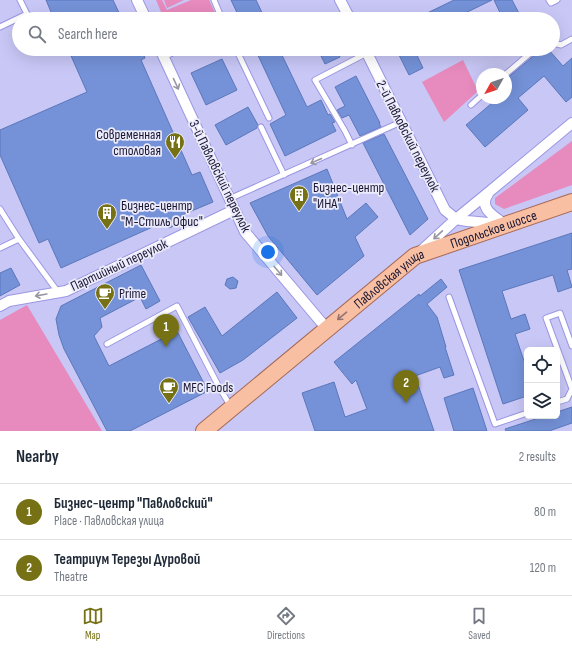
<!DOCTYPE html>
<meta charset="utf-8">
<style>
body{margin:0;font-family:"Sofia Sans Condensed",sans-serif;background:#f2f2f3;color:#1f2937}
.controls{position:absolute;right:12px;bottom:12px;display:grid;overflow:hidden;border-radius:6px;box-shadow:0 4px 16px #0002}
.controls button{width:36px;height:36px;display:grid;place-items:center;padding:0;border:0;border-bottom:1px solid #e0e1e3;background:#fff;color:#1f2937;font:20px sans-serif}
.compass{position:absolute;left:476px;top:68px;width:36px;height:36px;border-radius:50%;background:#fff;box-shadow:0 4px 16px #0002;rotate:230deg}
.you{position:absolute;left:268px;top:252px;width:14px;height:14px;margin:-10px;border:3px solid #fff;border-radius:50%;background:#1a73e8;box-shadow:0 0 0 6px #1a73e833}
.badge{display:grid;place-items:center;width:26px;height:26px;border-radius:50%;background:#767114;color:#fff;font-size:13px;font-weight:700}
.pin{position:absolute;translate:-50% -33px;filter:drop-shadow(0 1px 2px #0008)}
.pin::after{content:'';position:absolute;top:21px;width:14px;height:12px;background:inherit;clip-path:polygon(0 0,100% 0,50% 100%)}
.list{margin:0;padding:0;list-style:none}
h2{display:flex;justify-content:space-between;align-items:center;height:52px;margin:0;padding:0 16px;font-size:17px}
h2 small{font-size:13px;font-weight:400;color:#747a83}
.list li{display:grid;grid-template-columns:26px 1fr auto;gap:12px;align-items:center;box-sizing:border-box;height:56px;padding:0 16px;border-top:1px solid #e0e1e3}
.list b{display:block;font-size:15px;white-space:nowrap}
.list p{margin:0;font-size:13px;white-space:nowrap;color:#747a83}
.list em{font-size:13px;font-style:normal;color:#747a83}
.icon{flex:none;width:22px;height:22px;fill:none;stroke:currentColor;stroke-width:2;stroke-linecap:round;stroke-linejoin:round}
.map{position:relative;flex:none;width:572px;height:431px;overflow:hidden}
.search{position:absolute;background:#fff;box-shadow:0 4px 16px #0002;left:12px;right:12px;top:12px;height:44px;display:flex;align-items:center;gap:10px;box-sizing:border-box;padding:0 14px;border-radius:22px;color:#747a83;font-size:15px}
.sheet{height:164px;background:#fff}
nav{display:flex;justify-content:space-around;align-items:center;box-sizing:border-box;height:56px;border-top:1px solid #e0e1e3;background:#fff;font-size:11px;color:#747a83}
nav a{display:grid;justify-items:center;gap:2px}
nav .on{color:#767114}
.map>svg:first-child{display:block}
</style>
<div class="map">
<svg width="572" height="431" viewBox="0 0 572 431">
<rect width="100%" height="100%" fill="#c8c7f6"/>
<path fill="#e78abd" d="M156,0H162L167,10L191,0H209L218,19H164Z
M164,0H184L167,8Z
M463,60L478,91L444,122L422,82Z
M572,141V185L504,209L495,204V198Z
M27,305L102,431H0V320Z"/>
<path fill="#7592d8" stroke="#5b77bb" d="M46,0H113L122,19H54Z
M231,0H256L265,19H240Z
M454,0H492L459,16L461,19H415Z
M494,0H512L522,19H503Z
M68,49H141L145,58L141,60L192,175L200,172L213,202L182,215L185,221L169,228L166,221L61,268L48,239L39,243L0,155V130L87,92Z
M255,49H279L307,107L321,100L328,115L330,114L335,122L332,123L336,131L285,156L270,124L286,115Z
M331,49H336L340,57L325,64L320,54Z
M396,49H414L423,68L409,75Z
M542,49H548L563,66L572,58V97L566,102L544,76L518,98L528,110L485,147L466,125L498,98H506V91L510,88L506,83V79Z
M222,59L237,90L206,105L191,73Z
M356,76L380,123H379L381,127L360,136L349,115L342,118L337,110L345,106L335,87Z
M248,107L258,125L257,128L226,145L215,125Z
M384,134L428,219L410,235L363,143Z
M327,169L347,219L366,203L378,217L355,237L364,256L317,295L268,236L250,203Z
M572,233V269L567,270L572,287L558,292L553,275L502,291L511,319L525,314L530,329L515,334L527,370V396L503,404L459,270Z
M141,265L160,301L146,309L140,297L100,318L102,327L94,336L109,366L177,331L208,391L130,431H107L64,349L59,335L56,319L61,306Z
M11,268L20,285L0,296V273Z
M233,277L238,281L236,288L230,289L225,285L227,279Z
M441,279L447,287L427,304L437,317L446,347H445L454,375L444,378L440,367L415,376L434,431H315L302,393L334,382L345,417L367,409L356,380L352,384L334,362L419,294L420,296Z
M277,292L297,318L243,360L220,373L188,317L205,307L222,336Z
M473,388L487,431H454L444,398Z
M572,407V423L549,431H506L505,429L545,416H557V412Z"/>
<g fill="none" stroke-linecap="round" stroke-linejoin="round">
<defs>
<path id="service" d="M214,0L222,19
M549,0L551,3L557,0
M0,27L27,14L20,0
M553,43L561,45L572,39
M42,49L43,52
M236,49L269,118
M164,57L180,49
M506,74L535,49
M471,105L482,95
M261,127L284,175
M352,145L345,131L315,80L367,53
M229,199L401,122
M0,209L19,239L58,292
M0,248L19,239
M449,297L495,424L527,413
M107,344L177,306L219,387L231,407
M557,402L567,399L572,389L546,318L560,313L572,346"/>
<path id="minor" d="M137,0L146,19
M340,0L350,19
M160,49L245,232L327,329
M365,49L445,210L456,219L467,221L499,224
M488,194C478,208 494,216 504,224
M421,251L456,219L489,192L572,123
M0,306L9,301L66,291L234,210"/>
<g id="primary">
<path id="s1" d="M204,431L415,256L572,202"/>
</g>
</defs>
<use href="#service" stroke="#9c97e3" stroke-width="7"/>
<use href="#minor" stroke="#9c97e3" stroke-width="12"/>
<use href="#primary" stroke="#a76853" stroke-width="18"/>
<use href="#service" stroke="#fff" stroke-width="5"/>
<use href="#minor" stroke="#fff" stroke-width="10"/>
<use href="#primary" stroke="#f8bfa3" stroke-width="16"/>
</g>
<defs><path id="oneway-shaft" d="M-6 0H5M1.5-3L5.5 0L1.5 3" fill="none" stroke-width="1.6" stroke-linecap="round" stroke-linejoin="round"/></defs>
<g stroke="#9896a3">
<use href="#oneway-shaft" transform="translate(176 84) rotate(65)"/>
<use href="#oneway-shaft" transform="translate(316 161) rotate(156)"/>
<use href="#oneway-shaft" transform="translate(438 235) rotate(137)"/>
<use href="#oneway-shaft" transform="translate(278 271) rotate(50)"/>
<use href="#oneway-shaft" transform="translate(41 295) rotate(170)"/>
</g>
<use stroke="#947370" href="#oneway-shaft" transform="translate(342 316) rotate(140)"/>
<defs>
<symbol id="restaurant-pin" viewBox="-11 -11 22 30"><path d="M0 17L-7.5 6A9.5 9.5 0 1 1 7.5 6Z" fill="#767114" stroke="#ebebfb"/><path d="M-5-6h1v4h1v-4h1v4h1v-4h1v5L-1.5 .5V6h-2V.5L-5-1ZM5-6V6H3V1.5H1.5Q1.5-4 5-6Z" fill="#fff"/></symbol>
<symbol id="building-pin" viewBox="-11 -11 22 30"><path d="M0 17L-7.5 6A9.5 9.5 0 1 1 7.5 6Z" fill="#767114" stroke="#ebebfb"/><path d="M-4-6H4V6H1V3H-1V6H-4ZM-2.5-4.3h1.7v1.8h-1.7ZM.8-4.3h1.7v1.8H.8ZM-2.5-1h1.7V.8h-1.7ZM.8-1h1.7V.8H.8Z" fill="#fff"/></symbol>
<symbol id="cafe-pin" viewBox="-11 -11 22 30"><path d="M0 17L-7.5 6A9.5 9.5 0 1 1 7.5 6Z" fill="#767114" stroke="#ebebfb"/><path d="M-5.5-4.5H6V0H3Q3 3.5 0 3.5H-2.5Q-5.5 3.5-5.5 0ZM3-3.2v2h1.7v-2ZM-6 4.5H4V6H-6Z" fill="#fff"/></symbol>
</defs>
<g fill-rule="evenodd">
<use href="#restaurant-pin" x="164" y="131" width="22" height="30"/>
<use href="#building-pin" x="288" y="184" width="22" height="30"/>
<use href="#building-pin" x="96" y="202" width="22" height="30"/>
<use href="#cafe-pin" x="94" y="282" width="22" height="30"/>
<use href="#cafe-pin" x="158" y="376" width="22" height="30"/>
</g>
<g text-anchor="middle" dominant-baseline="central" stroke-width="3.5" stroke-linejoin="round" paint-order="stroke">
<g font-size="14" fill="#191632" stroke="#ebebfb" text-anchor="start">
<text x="161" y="134" text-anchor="end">Современная<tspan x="161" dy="16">столовая</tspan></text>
<text x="313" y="187">Бизнес-центр<tspan x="313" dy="16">"ИНА"</tspan></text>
<text x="121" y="205">Бизнес-центр<tspan x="121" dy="16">"М-Стиль Офис"</tspan></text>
<text x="119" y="293">Prime</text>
<text x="183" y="387">MFC Foods</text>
</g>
<g font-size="14" fill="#191632" stroke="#ebebfb">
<text transform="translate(408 136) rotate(63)">2-й Павловский переулок</text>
<text transform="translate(220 176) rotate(64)">3-й Павловский переулок</text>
<text stroke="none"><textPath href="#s1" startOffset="357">Подольское шоссе</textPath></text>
<text transform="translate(119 265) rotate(-25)">Партийный переулок</text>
<text stroke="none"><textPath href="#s1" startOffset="240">Павловская улица</textPath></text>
</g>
</g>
</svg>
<div class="controls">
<button><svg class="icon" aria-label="locate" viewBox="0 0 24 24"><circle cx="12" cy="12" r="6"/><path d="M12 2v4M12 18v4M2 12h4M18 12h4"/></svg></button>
<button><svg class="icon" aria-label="layers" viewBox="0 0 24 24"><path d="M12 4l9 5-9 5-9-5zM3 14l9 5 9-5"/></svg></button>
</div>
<svg class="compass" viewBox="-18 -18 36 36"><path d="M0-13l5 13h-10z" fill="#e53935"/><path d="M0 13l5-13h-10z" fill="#747a83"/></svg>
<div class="you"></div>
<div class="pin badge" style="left:166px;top:347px">1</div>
<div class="pin badge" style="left:406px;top:403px">2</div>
<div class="search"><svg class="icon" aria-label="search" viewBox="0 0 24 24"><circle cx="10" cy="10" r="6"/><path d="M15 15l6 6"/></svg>Search here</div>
</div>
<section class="sheet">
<h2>Nearby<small>2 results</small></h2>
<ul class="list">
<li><span class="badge">1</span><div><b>Бизнес-центр &quot;Павловский&quot;</b><p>Place · Павловская улица</p></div><em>80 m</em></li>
<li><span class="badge">2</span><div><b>Театриум Терезы Дуровой</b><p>Theatre</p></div><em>120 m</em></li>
</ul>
</section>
<nav>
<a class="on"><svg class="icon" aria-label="map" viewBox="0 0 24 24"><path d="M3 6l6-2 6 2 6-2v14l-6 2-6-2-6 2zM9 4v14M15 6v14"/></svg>Map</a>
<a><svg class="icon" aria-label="directions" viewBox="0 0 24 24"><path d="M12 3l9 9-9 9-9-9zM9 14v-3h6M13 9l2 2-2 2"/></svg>Directions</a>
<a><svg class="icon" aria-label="saved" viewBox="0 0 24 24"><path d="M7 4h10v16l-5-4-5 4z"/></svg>Saved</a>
</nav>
